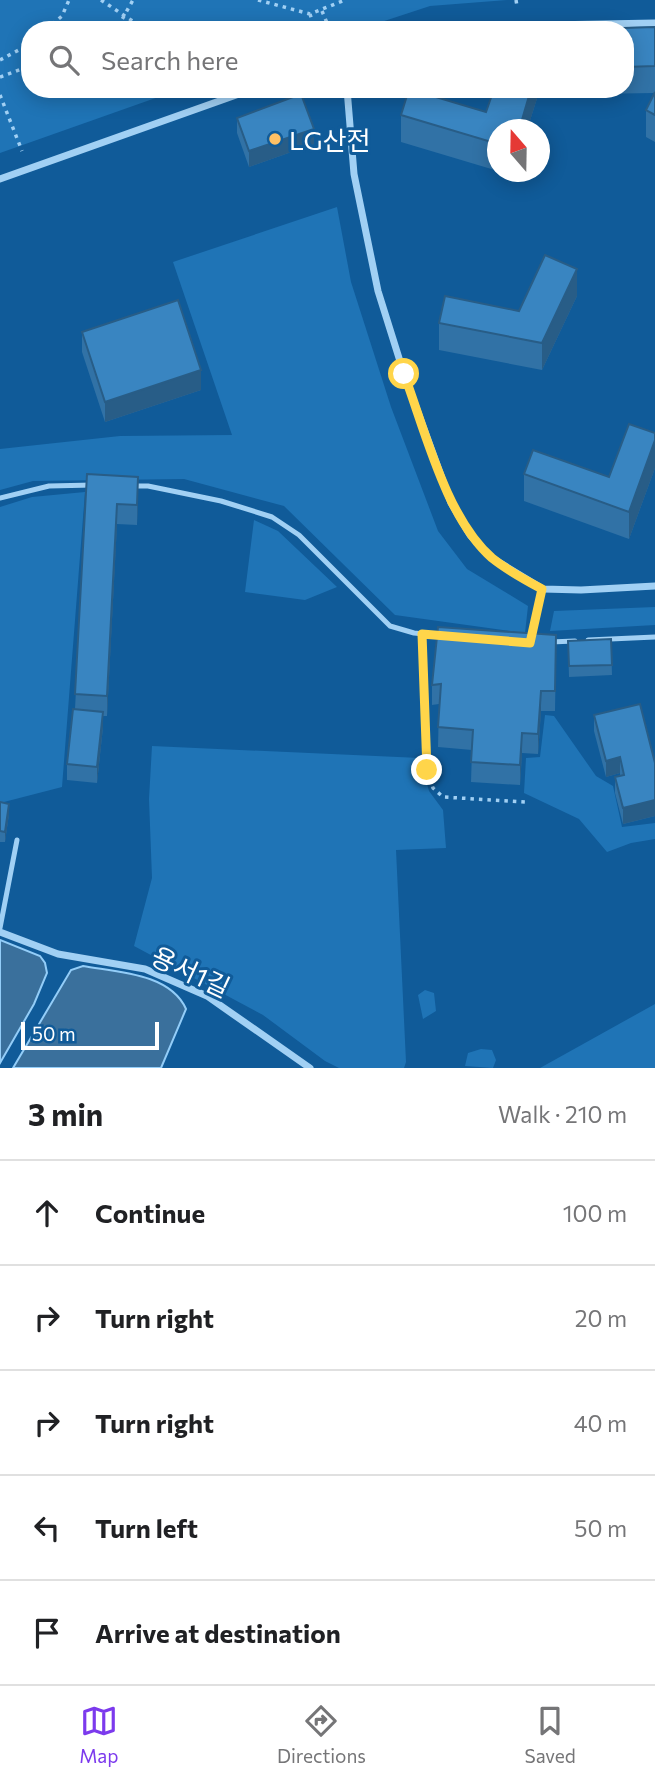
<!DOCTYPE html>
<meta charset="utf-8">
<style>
body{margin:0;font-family:Commissioner,"Noto Sans KR",sans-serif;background:#f2f2f2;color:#202124}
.compass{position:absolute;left:487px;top:119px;width:63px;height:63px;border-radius:50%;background:#fff;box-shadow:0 4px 18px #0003;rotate:340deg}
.scale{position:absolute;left:21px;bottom:18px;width:138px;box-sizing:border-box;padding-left:7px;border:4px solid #fff;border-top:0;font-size:19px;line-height:24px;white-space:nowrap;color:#fff;-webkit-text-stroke:5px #105b99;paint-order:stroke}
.stop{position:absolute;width:21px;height:21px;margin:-16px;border:5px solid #ffd54a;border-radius:50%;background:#fff}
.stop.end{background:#ffd54a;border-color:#fff;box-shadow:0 2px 7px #0008}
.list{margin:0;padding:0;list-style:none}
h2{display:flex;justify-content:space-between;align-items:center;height:91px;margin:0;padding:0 28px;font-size:30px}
h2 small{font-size:23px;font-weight:400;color:#757577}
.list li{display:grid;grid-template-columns:46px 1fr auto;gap:21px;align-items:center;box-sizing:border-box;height:105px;padding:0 28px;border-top:2px solid #e0e0e0}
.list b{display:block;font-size:26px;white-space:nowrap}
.list em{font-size:23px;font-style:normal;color:#757577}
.icon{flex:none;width:38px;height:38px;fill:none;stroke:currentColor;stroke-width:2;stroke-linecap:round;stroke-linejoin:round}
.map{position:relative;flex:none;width:655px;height:1068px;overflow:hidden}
.search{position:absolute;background:#fff;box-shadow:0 4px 18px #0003;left:21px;right:21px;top:21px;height:77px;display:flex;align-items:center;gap:18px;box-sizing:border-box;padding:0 24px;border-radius:28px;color:#757577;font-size:26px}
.sheet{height:616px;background:#fff}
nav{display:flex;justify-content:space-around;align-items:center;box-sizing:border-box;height:98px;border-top:2px solid #e0e0e0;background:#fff;font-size:19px;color:#757577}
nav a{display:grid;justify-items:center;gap:4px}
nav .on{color:#7c3aed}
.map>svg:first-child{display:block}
</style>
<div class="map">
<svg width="655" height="1068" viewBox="0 0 655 1068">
<rect width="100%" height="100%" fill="#105b99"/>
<path fill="#1f74b6" d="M0,0H507L430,6L357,30H30V89H181L0,153Z
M337,207L351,282L391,407L438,531L467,569L528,606L525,633L395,615L284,506L184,479L33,481L0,490V449L120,436L232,435L173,262Z
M85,492L62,787L0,803V507L32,497Z
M254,520L278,531L337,587L305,600L245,592Z
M655,607V625L550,631L554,611Z
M545,715L554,716L596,776L613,786L622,827L655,823V839L631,843L607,852L579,819L524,793L526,758L540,757Z
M152,746L420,758L429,791L443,810L446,848L396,850L406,1062L404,1068H339L325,1061L263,1015L134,946L152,878L149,799Z
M425,990L434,993L436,1011L423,1019L418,995Z
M655,1004V1068H540Z
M481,1049L492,1050L496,1060L493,1068L465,1066L468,1053Z"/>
<path fill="#3a709c" stroke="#93cdf8" stroke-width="2" d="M0,940L40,956L45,963L47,973L34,1004L0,1063Z
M83,966C116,972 170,973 186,1009L161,1068H13L71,970Z"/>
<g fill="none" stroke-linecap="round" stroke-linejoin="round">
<path stroke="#a1d0f4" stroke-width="3.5" stroke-dasharray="3.5 5" stroke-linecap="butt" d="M101,0L146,30
M258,0L310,14L345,0
M516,0L517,6
M322,11L330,30
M310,14L315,30
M46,30L62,16L69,0
M110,30L120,23L133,0
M0,60L30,44
M0,77L30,66
M0,95L22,151
M422,643L427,770L433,788L443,797L525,802"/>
<path stroke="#a1d0f4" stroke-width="5" d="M134,486H148L221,501L272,517L299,535L390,626L414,633L444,636
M0,498L49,486L93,485
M531,639L543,589
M588,640L655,637
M550,642L575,641
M0,928L17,840"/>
<path stroke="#a1d0f4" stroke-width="7" d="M460,30L498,26L655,23
M347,89L354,174L378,291L404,374L451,503L470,535L492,558L543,589L581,590L655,586
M0,179L253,89
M0,932L58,954L145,969L207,996L310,1068"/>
</g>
<path fill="#3172a6" d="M655,27V142L646,137V110L654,93L593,94V89H625V30Z
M494,89H540L527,130H498V171L401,142V115L486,112Z
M237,118L314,144L249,167L237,133Z
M498,172H514L513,176Z
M577,296L542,370L439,350V323L519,311Z
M82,332L201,390L105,422L82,352Z
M655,433V468L629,539L524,501V474L609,477Z
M87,474L138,497L137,525L117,524L107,716H103V727L97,783L67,780V764L75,709Z
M611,639L612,675L569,677L568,641Z
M556,655L555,711H541L538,754L522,753L520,785L471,782L472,750L438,747L439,704L432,705V685Z
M594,715L655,763V816L623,824L615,793V777L620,776V773L606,777L594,731Z
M0,802L9,814L5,842H0Z"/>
<path fill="#285d87" d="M531,89H540L527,130H519Z
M314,129V144L249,167V151Z
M577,269V296L542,370V343Z
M201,370V390L105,422V402Z
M655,440V468L629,539V512Z
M138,477V497L137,525V505Z
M117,504V524L107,716V696Z
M541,691V711L538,754V734Z
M103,712V727L97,783V767Z
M522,733V753L520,785V765Z
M620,757V773L606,777V761Z
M655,800V816L623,824V808Z
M9,804V814L5,842V832Z"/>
<path fill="#3985c1" stroke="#285d87" stroke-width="2" d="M655,27V66L625,67V30H592V29Z
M409,89L486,112L494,89H531L519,130H498V144L401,115Z
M655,92V115L646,110Z
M301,94L314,129L249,151L237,118Z
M545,255L577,269L542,343L439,323L445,296L519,311Z
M178,300L201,370L105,402L82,332Z
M629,424L655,433V440L629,512L524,474L533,450L609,477Z
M87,474L138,477L137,505L117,504L107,696L75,694Z
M438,627L556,635L555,691H541L538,734L522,733L520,765L471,762L473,730L438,727L441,684L432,685Z
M611,639L612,665L569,666L568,641Z
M640,704L655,763V800L623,808L615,777L624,775L620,757L606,761L594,715Z
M73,709L103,712L97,767L67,764Z
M0,802L9,804L5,832L0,831Z"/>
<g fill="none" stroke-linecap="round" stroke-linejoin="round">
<path stroke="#ffd54a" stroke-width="9" d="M404,374C425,430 446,518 492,558C507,570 525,580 542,589L530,643L422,634L427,770"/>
</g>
<circle fill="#ffc165" stroke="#105b99" stroke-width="2.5" cx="275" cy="139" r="7"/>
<g text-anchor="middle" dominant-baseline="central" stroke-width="6" stroke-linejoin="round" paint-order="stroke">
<g font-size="26" fill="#fff" stroke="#105b99" text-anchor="start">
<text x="289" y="139">LG산전</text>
</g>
<g font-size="26" fill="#fff" stroke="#105b99">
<text transform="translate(191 971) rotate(25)">용서1길</text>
</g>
</g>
</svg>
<svg class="compass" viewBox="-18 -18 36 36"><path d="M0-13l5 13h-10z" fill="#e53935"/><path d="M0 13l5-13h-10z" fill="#757577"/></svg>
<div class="scale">50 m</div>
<div class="stop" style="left:404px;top:374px"></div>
<div class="stop end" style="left:427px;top:770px"></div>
<div class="search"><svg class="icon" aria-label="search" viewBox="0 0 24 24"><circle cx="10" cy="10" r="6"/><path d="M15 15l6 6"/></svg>Search here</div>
</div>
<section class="sheet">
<h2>3 min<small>Walk · 210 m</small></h2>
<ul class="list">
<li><svg class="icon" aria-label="ahead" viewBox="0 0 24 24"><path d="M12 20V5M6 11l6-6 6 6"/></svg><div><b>Continue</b></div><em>100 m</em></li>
<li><svg class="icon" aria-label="right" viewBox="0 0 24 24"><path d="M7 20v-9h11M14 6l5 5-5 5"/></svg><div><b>Turn right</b></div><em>20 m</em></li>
<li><svg class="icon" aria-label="right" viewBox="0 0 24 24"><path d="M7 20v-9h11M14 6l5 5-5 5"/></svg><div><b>Turn right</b></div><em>40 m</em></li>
<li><svg class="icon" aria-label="left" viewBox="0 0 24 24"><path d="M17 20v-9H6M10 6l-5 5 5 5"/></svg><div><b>Turn left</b></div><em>50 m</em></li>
<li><svg class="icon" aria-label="arrive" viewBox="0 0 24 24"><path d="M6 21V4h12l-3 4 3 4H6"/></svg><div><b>Arrive at destination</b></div></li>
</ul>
</section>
<nav>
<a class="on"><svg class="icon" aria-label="map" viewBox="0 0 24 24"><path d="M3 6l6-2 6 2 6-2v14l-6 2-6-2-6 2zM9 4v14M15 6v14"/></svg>Map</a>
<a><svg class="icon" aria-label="directions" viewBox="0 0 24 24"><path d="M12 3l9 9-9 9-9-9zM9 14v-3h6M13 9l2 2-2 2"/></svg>Directions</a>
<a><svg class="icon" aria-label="saved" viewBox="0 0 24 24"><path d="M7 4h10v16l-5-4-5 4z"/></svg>Saved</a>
</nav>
